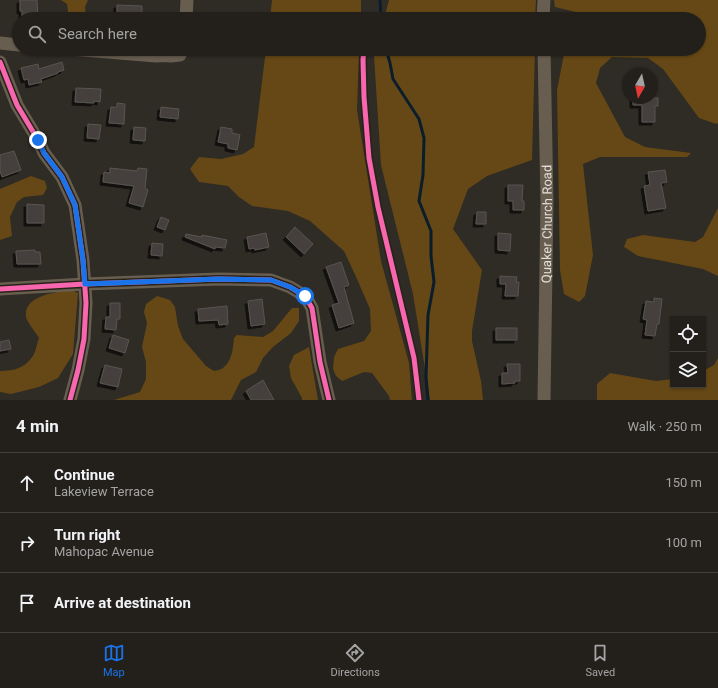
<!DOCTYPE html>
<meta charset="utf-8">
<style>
body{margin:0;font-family:Roboto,sans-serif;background:#2b2825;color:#f1f3f6}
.controls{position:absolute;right:12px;bottom:12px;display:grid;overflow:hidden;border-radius:0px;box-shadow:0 1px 3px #0004}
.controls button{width:36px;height:36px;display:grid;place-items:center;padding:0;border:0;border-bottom:1px solid #403e3b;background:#23201c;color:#f1f3f6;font:20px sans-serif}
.compass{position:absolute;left:622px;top:68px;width:36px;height:36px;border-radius:50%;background:#23201c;box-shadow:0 1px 3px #0004;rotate:189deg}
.stop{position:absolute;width:12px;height:12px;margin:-9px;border:3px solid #1a73e8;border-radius:50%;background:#fff}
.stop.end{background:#1a73e8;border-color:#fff;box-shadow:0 1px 4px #0008}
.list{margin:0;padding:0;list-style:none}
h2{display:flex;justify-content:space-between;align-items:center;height:52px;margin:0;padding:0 16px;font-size:17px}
h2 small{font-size:13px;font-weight:400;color:#a3a3a3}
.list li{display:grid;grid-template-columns:26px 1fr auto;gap:12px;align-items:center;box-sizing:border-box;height:60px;padding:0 16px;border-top:1px solid #403e3b}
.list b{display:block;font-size:15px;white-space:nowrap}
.list p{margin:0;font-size:13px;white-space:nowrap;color:#a3a3a3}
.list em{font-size:13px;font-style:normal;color:#a3a3a3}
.icon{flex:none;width:22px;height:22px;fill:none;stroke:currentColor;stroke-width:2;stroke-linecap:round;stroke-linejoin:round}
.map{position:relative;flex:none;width:718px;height:400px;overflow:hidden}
.search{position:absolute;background:#23201c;box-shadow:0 1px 3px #0004;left:12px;right:12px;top:12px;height:44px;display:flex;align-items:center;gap:10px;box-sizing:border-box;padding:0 14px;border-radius:22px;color:#a3a3a3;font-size:15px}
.sheet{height:232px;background:#23201c}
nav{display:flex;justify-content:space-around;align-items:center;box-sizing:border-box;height:56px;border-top:1px solid #403e3b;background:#23201c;font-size:11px;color:#a3a3a3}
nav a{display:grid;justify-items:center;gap:2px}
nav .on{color:#1a73e8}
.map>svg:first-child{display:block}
</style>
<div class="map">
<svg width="718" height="400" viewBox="0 0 718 400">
<defs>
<filter id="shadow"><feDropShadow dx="-3" dy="3" stdDeviation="0" flood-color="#0009"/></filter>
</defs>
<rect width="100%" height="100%" fill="#2f2b25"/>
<path fill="#654816" d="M61,0H88L85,7L86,19H69L67,4Z
M272,0H361V19H270Z
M389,0H536L535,19H384Z
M554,0H718V123L716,124L699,118L663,69L648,58L612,57L600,68L596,83L625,137L645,147L691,153L687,157H600L583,164L593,255L585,296L579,302L564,294L560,270L557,90L565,49H699V19H594L592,16L555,7Z
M266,49H359L357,110L381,261L409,363L412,400H390L389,396L372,373L364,372L342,381L336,376L333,369L334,357L338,349L364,341L371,331L370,309L357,279L344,251L310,221L288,211L252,206L239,197L228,186L199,182L190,169L199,157L221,159L243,154L254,147Z
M376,49H535L532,160L487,176L468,189L453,229L482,270L472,331V341L481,381L483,400H430L413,294L381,165L374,56Z
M31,176L45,181L47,188L43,195L24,197L17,202L10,217L12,236L0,240V189Z
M718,208V276L703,269L638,256L624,247L627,239L643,235L695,242L703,237Z
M72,290L78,293L73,354L58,378L39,387L11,394L0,392V371C14,371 25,368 33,356C36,351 37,343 39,338C36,333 27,322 26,317C23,295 57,292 72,290Z
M157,296L170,300L175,307L178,326L183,339L206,366L214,371C217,370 220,370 223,368C232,361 233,348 234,338L237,335L263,337L273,331L292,308H299V321L291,333L273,347L263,358L256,372L241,380L231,400H114L140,392L146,379V362L142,347L147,323L144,312L146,304Z
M309,347L318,400H302V398L291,378L289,366L294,355Z
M718,358V400H597V384L610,373L656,381L673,379V385H703V371L714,365Z"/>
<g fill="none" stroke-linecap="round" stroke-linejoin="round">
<path stroke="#0b1d2b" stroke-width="3" d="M380,0L381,19
M386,49L390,63L393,79L419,119L424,138L423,175L419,201L431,231V256L434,282L428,315L426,377L428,400"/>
</g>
<path fill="#44413c" stroke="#58544f" filter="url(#shadow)" d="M20,0H37L38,19H22V11H20Z
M117,5L142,6V19H117Z
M62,62L64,70L58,72V73L41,79L42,82L29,85L28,79L24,80L21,68L38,64L39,69Z
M76,88L101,89L100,102L94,101V103L75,102Z
M633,98H658V106H655V122H642V105H633Z
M117,103L125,104L124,124L109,123L111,107H117Z
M161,107L179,109L178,119L160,117Z
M88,124L101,125L99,139L87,138Z
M134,127L146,128L145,141L133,140Z
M221,127L232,129V133L240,135L237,150L228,148V144L218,142Z
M14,151L21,170L2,177L0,171V155Z
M110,168L137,171L138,168L147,169L145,188L148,190L143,207L129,203L134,186L103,182L104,172L110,173Z
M665,170L667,182L661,183L666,208L648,211L644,186L650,185L648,172Z
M508,185H523L522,201H524V210H513V201H508Z
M27,204L44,205V223H27Z
M477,212H486V224H476Z
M161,217L169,220L165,230L157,227Z
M295,227L313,244L304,254L286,237Z
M266,233L269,247L255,250L254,248L249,249L247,237Z
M498,233L511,234L510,251L498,250Z
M186,234L202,237V235L227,240L225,248L215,247V249L185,237Z
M152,243L163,244L162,256L151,255Z
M35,250V252H40L41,264H17L16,251Z
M341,262L349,285L344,287L354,323L339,328L332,305L339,303L326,267Z
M500,276L517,277L516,282H519L518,296H505L506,284H500Z
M654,298L662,299L659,324H657L655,336L645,335L647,320L643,319L646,301L654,302Z
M262,299L265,324L251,326L248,301Z
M110,303H120V319H117L116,330L105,329L106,317H110Z
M227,306L228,324L219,325L218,320L199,321L198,309Z
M496,328H517V340H496Z
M113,335L129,340L125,353L109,348Z
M9,340L11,349L0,351V342Z
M507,364H520V381H515V383L502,384V373H508Z
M105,365L122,369L118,387L100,383Z
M263,380L274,400H251L246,391Z"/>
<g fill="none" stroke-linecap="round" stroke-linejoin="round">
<g stroke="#685e50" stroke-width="13">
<path d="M186,19L187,0"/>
<path d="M543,19L544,0"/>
<path d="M0,43L19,45"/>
<path d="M71,49L156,56C165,55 172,57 180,55L182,49"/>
<path d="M0,62L17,105L38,140L44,153L62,177L75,205L83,260L86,303L84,339L78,370L70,400"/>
<path d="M0,289L85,284L219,279L271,280L290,287L305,296L312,308L320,362L329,400"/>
<path id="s1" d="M544,400L547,201L544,49"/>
</g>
<defs>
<path id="cycleway" d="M364,49L363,60L364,97L369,158L378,207L414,358L419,400
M0,62L17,105L38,140L44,153L62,177L75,205L83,260L86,303L84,339L78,370L70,400
M0,289L85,284L219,279L271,280L290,287L305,296L312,308L320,362L329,400"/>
</defs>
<use href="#cycleway" stroke="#292217" stroke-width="8"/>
<use href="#cycleway" stroke="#f766af" stroke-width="5"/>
</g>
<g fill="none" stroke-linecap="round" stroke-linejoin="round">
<path stroke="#1a73e8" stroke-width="5" d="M38,140L44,153L62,177L75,205L83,260L85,284L219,279L271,280L290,287L305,296"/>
</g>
<g text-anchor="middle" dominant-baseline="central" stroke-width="4" stroke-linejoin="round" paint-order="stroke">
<g font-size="13" fill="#e2ddd6" stroke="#292217">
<text stroke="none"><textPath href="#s1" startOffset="176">Quaker Church Road</textPath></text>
</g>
</g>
</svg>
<div class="controls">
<button><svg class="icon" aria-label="locate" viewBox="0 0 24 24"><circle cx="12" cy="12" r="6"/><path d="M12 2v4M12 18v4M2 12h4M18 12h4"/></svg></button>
<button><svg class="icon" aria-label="layers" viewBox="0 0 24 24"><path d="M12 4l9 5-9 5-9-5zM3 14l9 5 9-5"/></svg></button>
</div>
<svg class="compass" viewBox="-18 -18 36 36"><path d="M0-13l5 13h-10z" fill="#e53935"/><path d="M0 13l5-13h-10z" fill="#a3a3a3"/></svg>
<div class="stop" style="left:305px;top:296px"></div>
<div class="stop end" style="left:38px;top:140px"></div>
<div class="search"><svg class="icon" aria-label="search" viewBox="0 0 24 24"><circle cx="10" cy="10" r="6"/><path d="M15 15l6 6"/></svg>Search here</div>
</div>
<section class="sheet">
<h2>4 min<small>Walk · 250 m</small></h2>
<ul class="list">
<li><svg class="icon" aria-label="ahead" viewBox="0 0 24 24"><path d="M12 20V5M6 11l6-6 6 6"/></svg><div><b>Continue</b><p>Lakeview Terrace</p></div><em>150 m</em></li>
<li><svg class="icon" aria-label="right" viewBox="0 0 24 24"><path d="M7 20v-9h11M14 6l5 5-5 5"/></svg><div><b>Turn right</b><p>Mahopac Avenue</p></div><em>100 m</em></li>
<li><svg class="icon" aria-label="arrive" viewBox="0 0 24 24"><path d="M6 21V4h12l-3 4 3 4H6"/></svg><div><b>Arrive at destination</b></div></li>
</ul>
</section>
<nav>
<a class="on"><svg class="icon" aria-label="map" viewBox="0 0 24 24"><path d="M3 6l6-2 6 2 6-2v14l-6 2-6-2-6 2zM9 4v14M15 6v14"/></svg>Map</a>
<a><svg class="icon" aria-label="directions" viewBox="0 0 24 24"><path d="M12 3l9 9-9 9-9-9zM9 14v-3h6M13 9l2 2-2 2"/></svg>Directions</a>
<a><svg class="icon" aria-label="saved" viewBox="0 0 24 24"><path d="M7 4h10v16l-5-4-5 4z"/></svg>Saved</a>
</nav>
